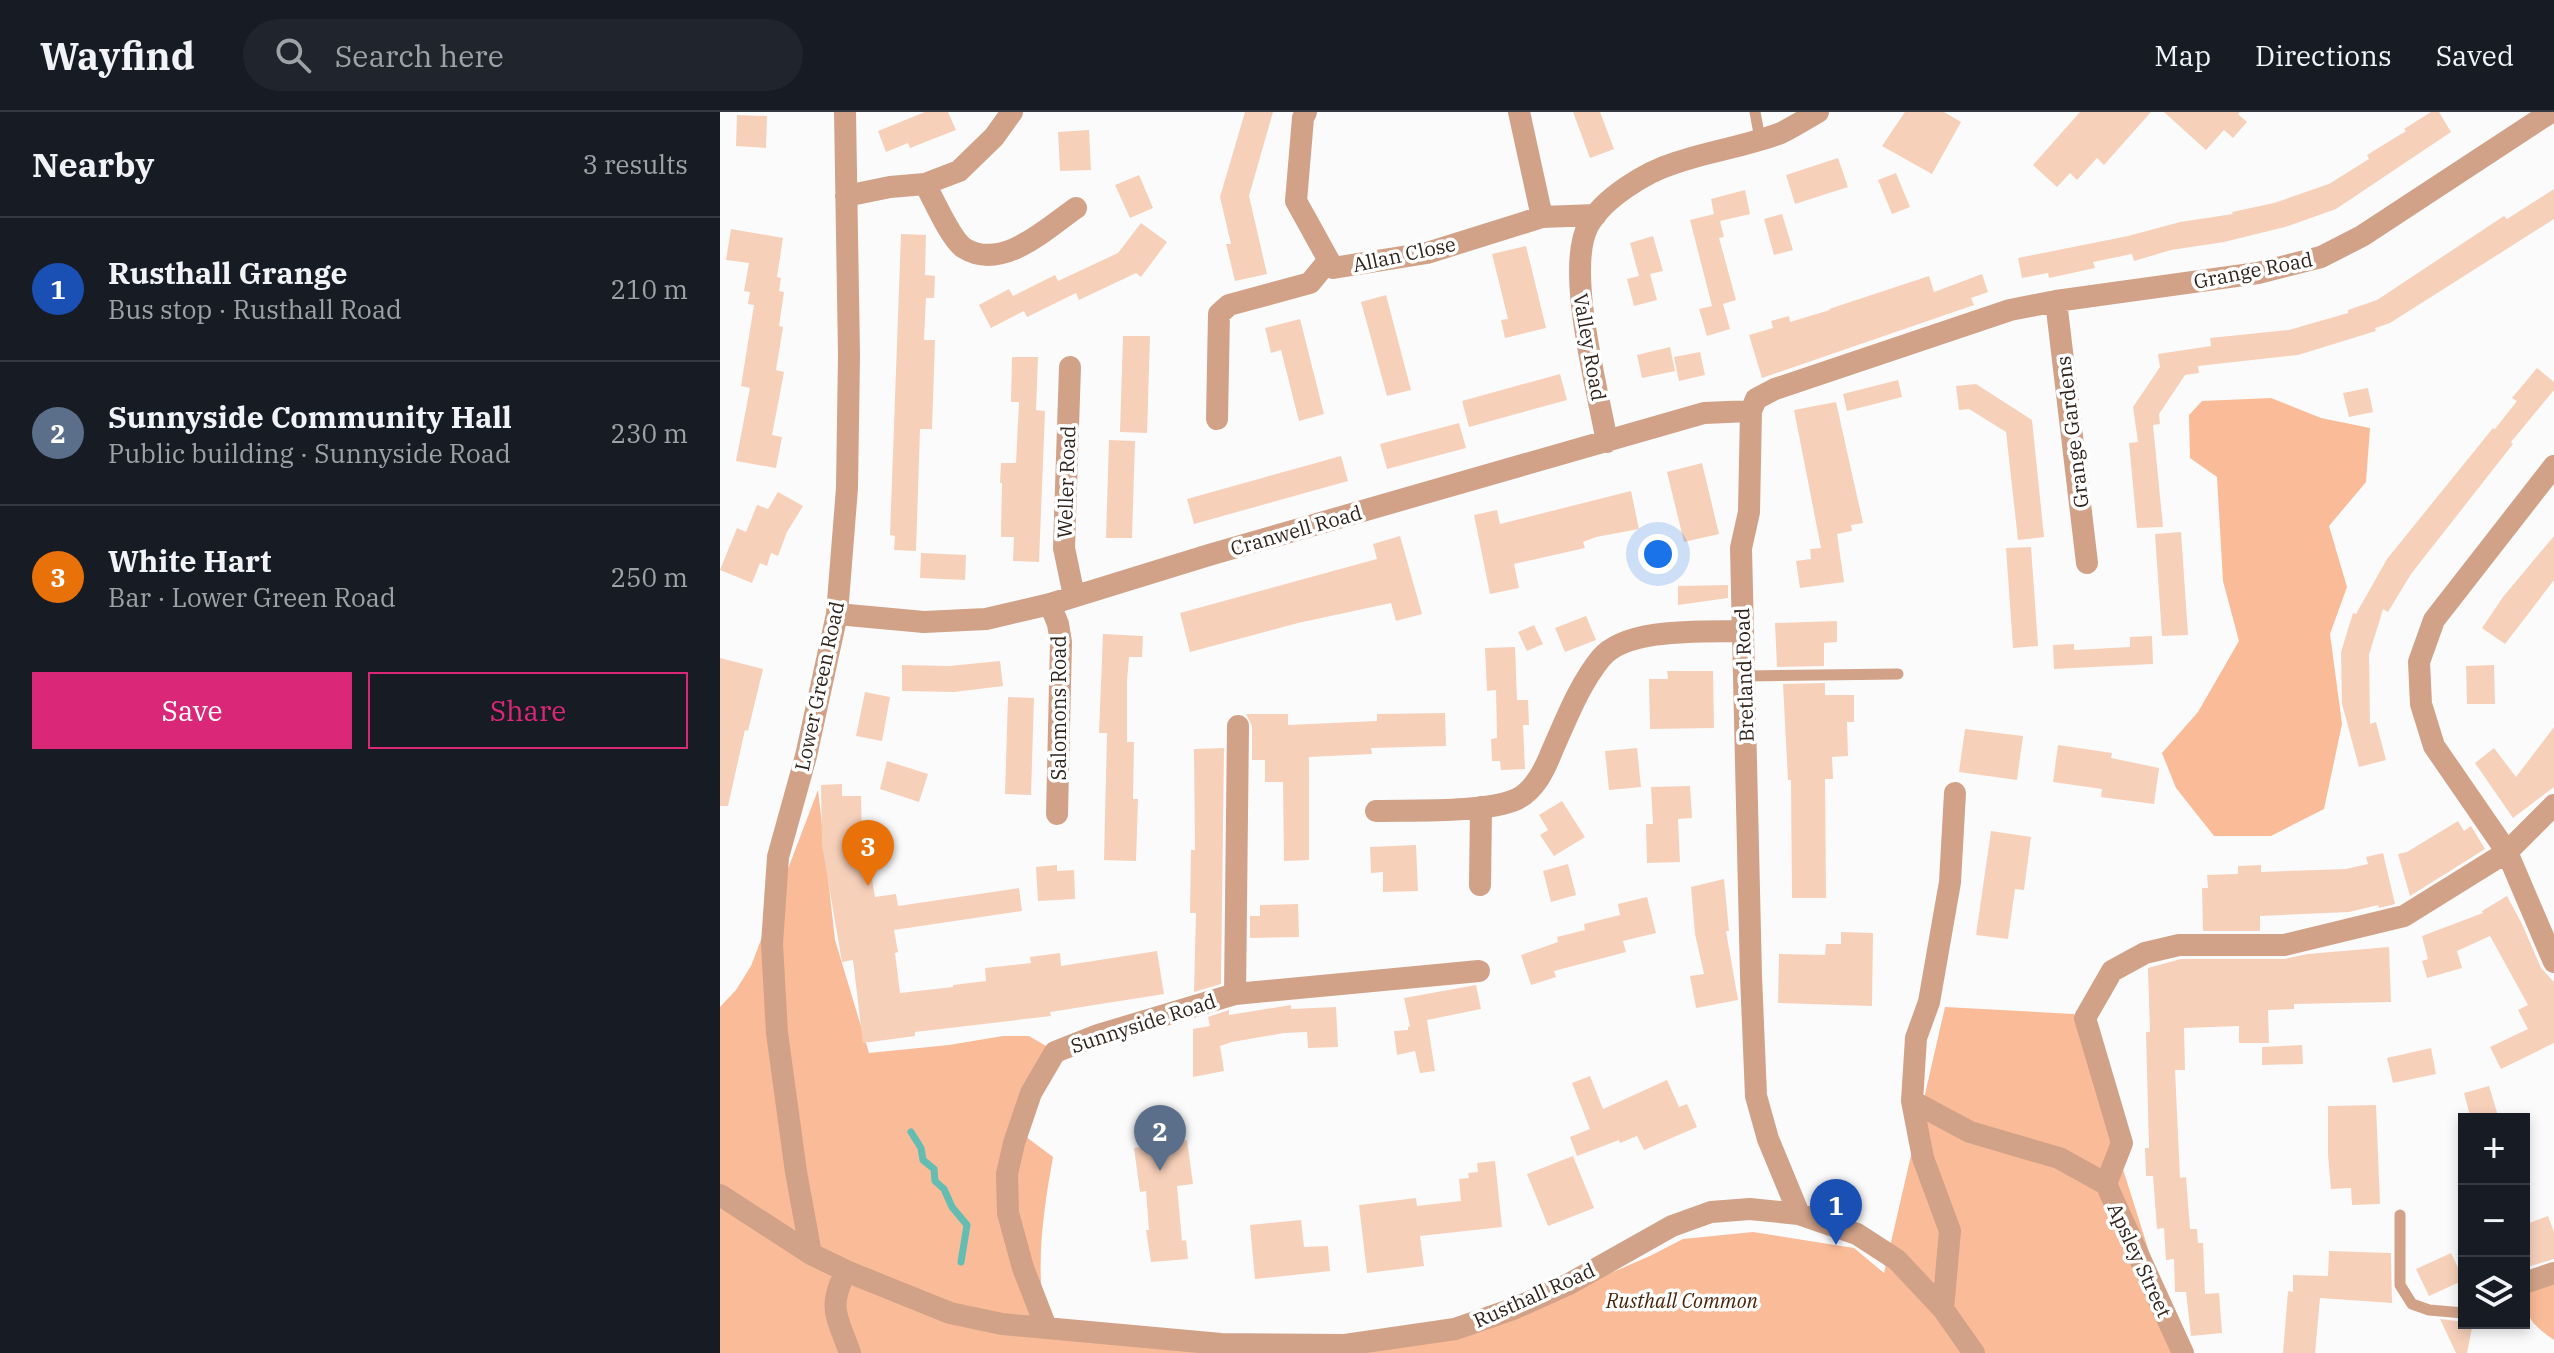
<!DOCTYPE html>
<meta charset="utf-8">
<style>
body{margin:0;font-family:"IBM Plex Serif",serif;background:#20242c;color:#f1f3f6}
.controls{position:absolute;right:24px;bottom:24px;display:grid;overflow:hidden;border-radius:0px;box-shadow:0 4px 12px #0003}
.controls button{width:72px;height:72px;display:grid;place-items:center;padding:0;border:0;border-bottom:2px solid #363941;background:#171b24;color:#f1f3f6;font:40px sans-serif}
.you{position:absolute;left:938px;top:442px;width:28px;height:28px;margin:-20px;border:6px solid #fff;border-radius:50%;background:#1a73e8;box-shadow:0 0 0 12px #1a73e833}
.badge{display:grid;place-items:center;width:52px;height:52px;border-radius:50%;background:#db2777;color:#fff;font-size:26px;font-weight:700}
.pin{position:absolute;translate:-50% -66px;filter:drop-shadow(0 2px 4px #0008)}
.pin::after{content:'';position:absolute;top:42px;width:28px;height:24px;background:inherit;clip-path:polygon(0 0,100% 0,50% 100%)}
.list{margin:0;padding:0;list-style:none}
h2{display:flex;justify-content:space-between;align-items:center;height:104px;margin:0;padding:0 32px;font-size:34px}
h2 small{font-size:26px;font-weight:400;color:#9ea1a6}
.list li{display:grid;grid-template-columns:52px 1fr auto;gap:24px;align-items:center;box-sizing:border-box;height:144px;padding:0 32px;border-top:2px solid #363941}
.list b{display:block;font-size:30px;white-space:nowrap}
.list p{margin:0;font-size:26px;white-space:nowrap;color:#9ea1a6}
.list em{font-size:26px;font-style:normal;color:#9ea1a6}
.actions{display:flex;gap:16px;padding:24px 32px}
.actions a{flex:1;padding:18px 0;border:2px solid #db2777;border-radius:0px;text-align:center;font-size:28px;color:#db2777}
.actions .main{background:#db2777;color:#fff}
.icon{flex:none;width:44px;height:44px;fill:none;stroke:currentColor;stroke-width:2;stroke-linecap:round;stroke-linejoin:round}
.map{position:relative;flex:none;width:1834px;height:1241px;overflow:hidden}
header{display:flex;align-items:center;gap:48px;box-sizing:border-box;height:112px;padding:0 40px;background:#171b24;border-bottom:2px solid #363941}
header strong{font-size:38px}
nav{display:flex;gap:44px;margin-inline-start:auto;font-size:28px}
.search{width:560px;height:72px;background:#20242c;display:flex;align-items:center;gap:20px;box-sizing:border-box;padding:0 28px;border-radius:44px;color:#9ea1a6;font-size:30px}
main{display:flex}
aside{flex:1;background:#171b24}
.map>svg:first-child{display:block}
</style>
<header>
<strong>Wayfind</strong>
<div class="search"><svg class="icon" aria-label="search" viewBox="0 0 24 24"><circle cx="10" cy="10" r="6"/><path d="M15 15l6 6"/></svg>Search here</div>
<nav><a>Map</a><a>Directions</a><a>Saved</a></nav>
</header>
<main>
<aside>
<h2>Nearby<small>3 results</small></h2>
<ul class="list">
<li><span class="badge" style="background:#1a4fb4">1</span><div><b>Rusthall Grange</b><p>Bus stop · Rusthall Road</p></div><em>210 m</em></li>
<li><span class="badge" style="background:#5c6f8a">2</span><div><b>Sunnyside Community Hall</b><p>Public building · Sunnyside Road</p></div><em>230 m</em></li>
<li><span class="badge" style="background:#e8710a">3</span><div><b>White Hart</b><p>Bar · Lower Green Road</p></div><em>250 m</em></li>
</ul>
<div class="actions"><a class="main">Save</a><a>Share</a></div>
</aside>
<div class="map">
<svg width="1834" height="1241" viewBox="0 0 1834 1241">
<rect width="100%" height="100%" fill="#fbfbfb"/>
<path fill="#fabb98" d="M1551,286L1601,306L1650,316L1646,370L1609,414L1627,475L1610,522L1622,612L1604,697L1551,724H1494L1456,676L1442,641L1478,600L1519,529L1503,469L1497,365L1470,346L1469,303L1482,289Z
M98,678L115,828L149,941L229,933L283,924H309L328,935L301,1021L333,1045C324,1094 313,1165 328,1212L527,1241H0V895L16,878L31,854Z
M1225,895L1354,902L1461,1241H632L738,1227L930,1144L963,1127L1033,1120L1134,1136L1164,1161Z
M1834,1165V1228C1816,1215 1804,1207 1805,1182L1813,1173Z"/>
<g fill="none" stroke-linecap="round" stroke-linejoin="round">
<path stroke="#63bdb2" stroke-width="7" d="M191,1020L201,1036L203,1048L214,1057L215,1069L224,1077L232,1095L247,1113L241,1150"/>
</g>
<path fill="#f7d0ba" d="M205,0H228L236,18L190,36L188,31L166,40L158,19Z
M525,0H553L529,84L547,162L515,169L506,132H511L500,85Z
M853,0H880L894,37L870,46Z
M1185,0H1224L1241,10L1212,62L1162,34Z
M1360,0H1431L1384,53L1377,46L1357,68L1350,61L1337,75L1313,53Z
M1444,0H1520L1518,2L1527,10L1513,26L1504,18L1486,38Z
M1711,0H1719L1731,20L1616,97L1565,115L1504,130L1451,138L1414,149L1412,142L1373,150L1375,156L1329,166L1328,161L1302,166L1298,146L1408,124L1460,110L1513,102L1512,100L1554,91L1609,72L1649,47L1647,43L1686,19L1684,17Z
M17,3L47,4L46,36L16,34Z
M369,18L371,58L340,59L338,20Z
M1118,46L1128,75L1075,92L1066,63Z
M1176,61L1190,95L1172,102L1158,68Z
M419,63L433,96L410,106L395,73Z
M1834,77V107L1670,211L1655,216L1656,219L1578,243L1478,254L1479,261L1465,263L1439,302L1440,312L1433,313L1443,415L1417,416L1409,331L1418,330L1413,295L1440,255L1438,242L1491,234L1490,226L1569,218L1628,201V198L1657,188L1784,104L1787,107Z
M1025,78L1030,102L1000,109L1004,125L999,126L1016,188L1003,192L1010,217L987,224L979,197L992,194L970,108L994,102L991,87Z
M1062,102L1073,138L1054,143L1044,107Z
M421,111L447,130L421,165L416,161L359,188L356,181L307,205L304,199L271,216L259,193L289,177L293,184L335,163L338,169L398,141Z
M11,117L63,126L57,165L61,166L59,179L64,180L59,214L63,215L56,258L64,260L52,323L62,325L56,356L16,349L30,276L21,274L34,193L28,192L30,180L24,179L29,151L6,148Z
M181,122L206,123L205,163L215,164L214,186H206L204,228H215L212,317H200L196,439L174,438L175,424L170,423Z
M933,124L943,159L930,162L937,188L914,194L907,167L919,164L910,131Z
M806,134L826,216L785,226L781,208L788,207L772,142Z
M1262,162L1268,180L1251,186L1254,193L1042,266L1029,223L1053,216L1051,209L1069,204L1070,210L1110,198L1109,197L1209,164L1214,180Z
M666,183L691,278L667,284L641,190Z
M580,207L604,302L579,309L561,238L551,241L545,216Z
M403,224H430L427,321L400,320Z
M950,235L955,259L922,266L917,243Z
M980,240L985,263L959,269L954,245Z
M292,245H318L316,298L325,299L319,450L293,449L294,425H281L282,371H280L281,351H296L299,290H291Z
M1817,256L1834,270V278L1791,330L1793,332L1691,462L1668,500L1663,497L1649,543L1650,612L1656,610L1666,648L1639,655L1622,592L1621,540L1633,501L1636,502L1667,447L1773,316L1775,317L1797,289L1792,286Z
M840,262L847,288L749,315L742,289Z
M1178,268L1182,285L1127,299L1123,282Z
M1256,272L1312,308L1324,425L1298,428L1286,320L1249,297L1239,298L1236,274Z
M1648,276L1653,300L1629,305L1623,281Z
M1116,290L1143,411L1131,413L1132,419L1117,422L1124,470L1080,476L1076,449L1091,447L1090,437L1101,436L1074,298Z
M739,311L746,336L667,357L660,332Z
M389,328L415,329L412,426H386Z
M621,344L628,369L474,412L467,387Z
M982,351L999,422L964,430L947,360Z
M911,379L919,417L876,425L863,430L865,436L794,452L799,476L770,482L754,403L777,398L780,412Z
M58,380L83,394L67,420L58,444L51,441L47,454L40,451L32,471L0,458L17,416L26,420L37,393L48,397Z
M1461,420L1468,523L1442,524L1435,422Z
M680,424L702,502L676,509L671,491L578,511L470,540L460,501L657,447L653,432Z
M1834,424V468L1785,532L1762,516L1783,485Z
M1311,435L1318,534L1293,536L1286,436Z
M201,441L246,443L245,468L200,466Z
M1008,473V486L958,493V474Z
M866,504L876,528L845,540L835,516Z
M1117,509V530L1104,531V554L1057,555L1055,511Z
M814,513L823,532L807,539L798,520Z
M383,522L423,524L422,545H409L407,569V630H414L413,687H418L416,749L384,748L387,621H379Z
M1432,524L1433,552L1334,557L1333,533L1354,532V538L1410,535V525Z
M795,535L797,588H808L809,613H803L805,657L781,658L780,649H772L771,627L777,626L776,578L767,579L765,536Z
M0,546L43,557L28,619L25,618L8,694H0Z
M280,549L283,574L234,580L182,579V553L229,554Z
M1774,553L1775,592H1747L1746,554Z
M947,559H993L994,616L930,617L929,567H948Z
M1105,571V583H1134V610H1127L1128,644L1112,645L1113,667H1105L1106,786H1072L1071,668H1068L1063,572Z
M145,580L170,585L162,629L136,624Z
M288,585L314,586L311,683L285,682Z
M725,601L726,634L651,636L652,642L589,645V748L564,749L563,670H545V648H532V614L526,602H568V613L657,609V602Z
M1834,615V675L1793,706L1755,651L1774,636L1796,665Z
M1245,617L1303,624L1297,668L1239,660Z
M1338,633L1392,641L1391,646L1439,656L1434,692L1381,685L1382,677L1333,670Z
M504,636L501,872L474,880L476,801H470L471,738H475L474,637Z
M917,636L921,675L889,678L885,639Z
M167,649L208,662L199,690L160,677Z
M122,672V684H141L142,727L145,726L155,785L176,782L178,794L299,776L302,799L174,818L178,840L175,841L180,881L233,875V873L266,869L265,856L311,851L310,845L340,841L341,854L437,839L444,882L330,900L331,904L195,920V924L143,931L133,848L122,850L102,733L101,673Z
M970,674L972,706L958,707L960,750L927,751L926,712H933L931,675Z
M842,689L865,725L834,744L820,723L828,718L819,703Z
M1738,709L1744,719L1751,714L1765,737L1690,784L1678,742L1687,740Z
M1271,719L1311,725L1304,778L1295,777L1288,827L1256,823Z
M696,733L698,779L663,780V760L651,761L650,735Z
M1663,741L1675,792L1659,796L1658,793L1629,800L1540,804V819H1483L1482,776H1488L1487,763L1518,762V754L1541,753V760L1626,757L1648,752L1646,745Z
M848,752L856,783L831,790L823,759Z
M337,753V759L354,758L355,787L318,789L316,755Z
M1004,767L1009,819H1006L1018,888L976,896L970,864L984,862L975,822L971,775Z
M1787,784L1802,812L1821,856L1834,870V931L1781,957L1770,935L1808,917L1798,898L1808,893L1770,824L1737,839L1742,856L1707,866L1702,849L1708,847L1702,824L1763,801L1762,799Z
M927,785L936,821L903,829L906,840L834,859L836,865L811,873L801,843L838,830L837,825L865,818L864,812L900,803L898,792Z
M578,792L579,825L530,826V804H540V793Z
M1121,820L1153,821L1152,894L1058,891L1059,842L1105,843L1106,832H1121Z
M1669,835L1671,890L1574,892V897L1548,898L1549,931H1519V914L1464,916L1465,958H1455L1460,1066L1466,1065L1470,1117H1477L1478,1131H1483L1485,1182L1499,1181L1502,1221L1471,1224L1466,1180H1455L1454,1147L1446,1148L1444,1116L1437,1117L1433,1064H1426L1425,1036H1429L1426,920H1430L1428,856L1461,847H1564L1588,842Z
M756,873L761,897L707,908L715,959L700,961L695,939L677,943L674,919L688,918V915L690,914L684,886Z
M571,893V897L616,895L618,935L588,936L587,920L564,921L512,930L500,934L504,959L473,965V917L490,914L488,905L509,898V903Z
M1582,933L1583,952L1542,953V935Z
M1711,936L1716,962L1673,971L1667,946Z
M870,964L883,997L947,968L959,995L967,992L977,1015L924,1038L917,1024L900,1031L899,1028L857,1044L850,1025L870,1017L852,971Z
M1769,974L1779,1007H1751L1744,981Z
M1656,993L1660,1092L1632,1093L1631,1076L1611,1077L1608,1043V994Z
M467,1028L473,1072L457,1074L462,1129L466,1128L468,1147L431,1150L426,1118H429L426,1079L420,1080L414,1036Z
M853,1044L874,1096L828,1114L807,1062Z
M775,1049L782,1115L700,1124L704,1154L647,1161L639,1093L696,1086L697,1094L741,1089L739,1067L749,1066L748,1061L758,1060L757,1051Z
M1828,1104L1834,1120V1147L1804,1156V1113Z
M581,1108L584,1135L608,1134L610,1159L535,1167L530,1113Z
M1609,1139L1671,1141L1672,1191L1600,1186L1595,1241H1563L1568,1179L1573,1180V1163L1608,1164Z
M1731,1141L1744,1168L1709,1184L1696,1157Z
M1720,1207L1753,1211L1747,1241H1736Z"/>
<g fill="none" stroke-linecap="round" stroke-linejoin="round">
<path stroke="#d1a288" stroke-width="11" d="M1035,0L1040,27
M1025,564L1178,562
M1680,1103V1173L1692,1192L1709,1198L1744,1201"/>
<path stroke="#d1a288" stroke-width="22" d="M586,0L583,6L576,89L613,156L707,141L822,105L876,103
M799,0L822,105
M205,72C213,86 231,128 244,136C282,160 327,116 356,96
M126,84L170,75L205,72L239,59L274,25L292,0
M1336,189L1367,451
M350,255L344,436L354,484
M497,307L499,202L509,193L590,171L608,149
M887,330C878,279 845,158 868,114C883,86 926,60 955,51C990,39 1027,34 1061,21C1073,15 1086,7 1098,0
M1834,354L1714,508L1699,550L1701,592L1714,634L1787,740L1834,850
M330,492L338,512L341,530L337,702
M117,502L204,510L266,507L330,492L489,443L984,301L1031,299
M656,699C690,698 768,701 797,687C815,678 825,657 832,639C846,608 859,573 881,546C907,515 984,520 1022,519
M760,773L761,695
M515,882L518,614
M1192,989L1250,1020L1339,1046L1386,1072L1463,1241
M1386,1072L1402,1031L1365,906L1392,859L1425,841L1459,833H1564L1684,804L1787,740L1834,693
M0,1083L91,1142L126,1159L230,1201L282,1212L501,1232L625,1233L735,1217L793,1197L849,1172L952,1114L991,1100L1030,1097L1079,1102L1137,1122L1177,1148L1223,1197L1254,1241
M1079,1102L1048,1027L1036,984L1031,864L1021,436L1029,400L1031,299L1036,287L1055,277L1290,198L1336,189L1538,161L1601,145L1642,124L1831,0
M91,1142L76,1060L57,921L52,832L58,745L86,644L117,502L127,376L129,243L125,0
M126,1159C107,1196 117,1204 130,1241
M1804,1171L1834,1161
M1223,1197L1230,1119L1203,1046L1192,989L1196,926L1209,890L1230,770L1235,681
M326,1215L303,1156L288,1101L287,1062L294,1031L311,981L335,940L378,923L515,882L759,859"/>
</g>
<g text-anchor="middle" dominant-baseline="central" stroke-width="7" stroke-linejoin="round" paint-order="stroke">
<g font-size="20" fill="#30241d" stroke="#fff">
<text transform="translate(684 142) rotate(-12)">Allan Close</text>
<text transform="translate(1533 158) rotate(-11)">Grange Road</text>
<text transform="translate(870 235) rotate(80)">Valley Road</text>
<text transform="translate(1352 320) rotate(-97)">Grange Gardens</text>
<text transform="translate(346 370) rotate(-88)">Weller Road</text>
<text transform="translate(576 418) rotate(-16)">Cranwell Road</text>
<text transform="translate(1024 563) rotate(-92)">Bretland Road</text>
<text transform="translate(99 574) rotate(-78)">Lower Green Road</text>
<text transform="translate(338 596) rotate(-90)">Salomons Road</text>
<text transform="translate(423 911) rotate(-18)">Sunnyside Road</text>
<text transform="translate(1420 1148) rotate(65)">Apsley Street</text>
<text transform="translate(814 1183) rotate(-24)">Rusthall Road</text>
</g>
<g font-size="20" font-style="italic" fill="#4c240a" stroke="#fff">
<text x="962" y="1188">Rusthall Common</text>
</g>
</g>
</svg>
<div class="controls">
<button>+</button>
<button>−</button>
<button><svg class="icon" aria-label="layers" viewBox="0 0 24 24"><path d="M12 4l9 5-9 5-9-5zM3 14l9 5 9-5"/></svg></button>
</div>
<div class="you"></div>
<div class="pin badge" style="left:1116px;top:1133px;background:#1a4fb4">1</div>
<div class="pin badge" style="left:440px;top:1059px;background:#5c6f8a">2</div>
<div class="pin badge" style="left:148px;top:774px;background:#e8710a">3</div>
</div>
</main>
